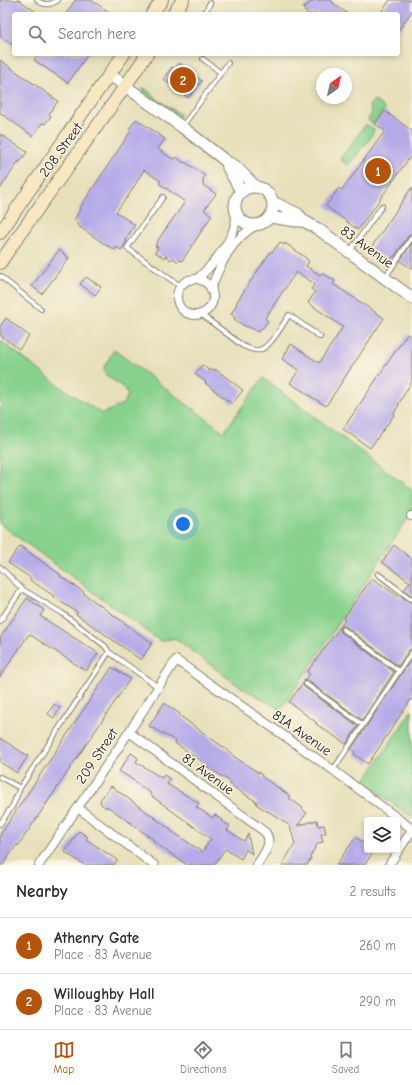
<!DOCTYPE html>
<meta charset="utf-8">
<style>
body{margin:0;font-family:"Comic Neue",sans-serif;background:#f7f7f7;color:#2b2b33}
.controls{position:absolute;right:12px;bottom:12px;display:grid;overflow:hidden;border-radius:4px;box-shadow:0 2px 6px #0003}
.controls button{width:36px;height:36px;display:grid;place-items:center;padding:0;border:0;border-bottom:1px solid #e1e1e2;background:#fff;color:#2b2b33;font:20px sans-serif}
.compass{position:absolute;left:316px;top:68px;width:36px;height:36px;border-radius:50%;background:#fff;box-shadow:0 2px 6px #0003;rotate:34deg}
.you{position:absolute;left:183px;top:524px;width:14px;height:14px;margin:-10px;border:3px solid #fff;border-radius:50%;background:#1a73e8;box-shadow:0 0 0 6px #1a73e833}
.badge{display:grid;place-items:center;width:26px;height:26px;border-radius:50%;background:#b45309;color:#fff;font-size:13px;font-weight:700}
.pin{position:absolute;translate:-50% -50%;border:2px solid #fff;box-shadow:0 1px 4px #0006}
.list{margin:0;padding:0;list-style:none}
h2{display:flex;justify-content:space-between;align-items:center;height:52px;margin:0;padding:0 16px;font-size:17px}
h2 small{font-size:13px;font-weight:400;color:#7c7c81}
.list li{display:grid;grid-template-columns:26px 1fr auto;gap:12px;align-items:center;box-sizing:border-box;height:56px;padding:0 16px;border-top:1px solid #e1e1e2}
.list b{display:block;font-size:15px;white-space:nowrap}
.list p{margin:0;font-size:13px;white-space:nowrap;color:#7c7c81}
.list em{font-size:13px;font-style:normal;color:#7c7c81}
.icon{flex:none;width:22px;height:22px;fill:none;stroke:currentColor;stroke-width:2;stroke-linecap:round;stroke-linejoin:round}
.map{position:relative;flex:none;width:412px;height:865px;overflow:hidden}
.search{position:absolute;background:#fff;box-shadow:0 2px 6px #0003;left:12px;right:12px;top:12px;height:44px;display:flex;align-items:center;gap:10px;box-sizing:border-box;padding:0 14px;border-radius:4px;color:#7c7c81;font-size:15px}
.sheet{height:164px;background:#fff}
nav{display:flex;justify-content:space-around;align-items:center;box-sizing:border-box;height:56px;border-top:1px solid #e1e1e2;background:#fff;font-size:11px;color:#7c7c81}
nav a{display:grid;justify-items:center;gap:2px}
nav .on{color:#b45309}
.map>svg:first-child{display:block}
</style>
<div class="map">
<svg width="412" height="865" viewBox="0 0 412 865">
<rect width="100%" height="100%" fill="#fcf5e5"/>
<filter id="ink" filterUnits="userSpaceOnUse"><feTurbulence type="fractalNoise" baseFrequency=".025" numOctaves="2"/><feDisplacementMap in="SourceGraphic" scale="8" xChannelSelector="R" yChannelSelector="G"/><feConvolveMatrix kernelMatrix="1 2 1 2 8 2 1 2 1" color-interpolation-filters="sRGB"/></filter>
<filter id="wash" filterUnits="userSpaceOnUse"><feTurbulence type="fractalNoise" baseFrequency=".012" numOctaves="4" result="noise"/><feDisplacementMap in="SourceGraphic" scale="16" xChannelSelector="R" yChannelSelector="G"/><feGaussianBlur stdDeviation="0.9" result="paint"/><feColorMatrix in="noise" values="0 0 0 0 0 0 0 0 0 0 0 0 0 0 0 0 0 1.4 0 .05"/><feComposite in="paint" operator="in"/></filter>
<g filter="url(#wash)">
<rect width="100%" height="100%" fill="#e7e0bb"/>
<path fill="#89d28e" stroke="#527755" d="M142,89H146L158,100L181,115L178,118L173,114L174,112L167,106L165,109L146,94Z
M374,100L385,109L373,124L368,120L372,113L369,106Z
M366,124L374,130C372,137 365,146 360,150C358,152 358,156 355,158C353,161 350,161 348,165L340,159Z
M0,340L58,385L102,414L123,404L128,395L125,389L105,374L104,367L114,350L224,432L263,378L412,490V512L281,710L236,684L175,638L160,641L0,524Z
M412,710V818L364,782Z"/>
<g id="blocks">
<path fill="#b6aae9" d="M0,0H19L39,14H14V46L0,36Z
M75,0H91L112,14H66Z
M314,0H331L334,4L348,14H307L303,8Z
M390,0H412V11L398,31V14H380Z
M38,54H88L68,83L34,60Z
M0,60L58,101L49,114L51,116L45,124L42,123L33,136L0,113Z
M179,63L202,81L188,98L163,79L172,67L175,69Z
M385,111L412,131V154L358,230L326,206L339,188L342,190L385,131L375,124Z
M136,119L165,139L158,149L174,160L176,157L184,163L185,162L205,176L203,179V185L216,194L204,210L212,215L182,261L180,260L178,262L173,258L171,260L166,256L164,258L155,252L158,247L155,246L160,237L185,202L159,183L161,181L144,170L127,198H126L116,212L135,225L125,240L127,241L121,250L116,247L115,250L106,245L77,225L78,223L74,220L80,210L79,209L131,131L129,129Z
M0,134L27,152L20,162L19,161L0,189Z
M412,187V234L409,235L394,257L393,256L391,260L384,256L383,257L371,250V248Z
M280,242L284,245L285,243L306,258L309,262L306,266L320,275L322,273L335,281L333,284L384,318L326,406L290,383L299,370L282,359L291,344L319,363L343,327L308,303L315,292L311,289L315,284L296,272L265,318L268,321L262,329L261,328L258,332L247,326L246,327L234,319L235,317L231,314L237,304L236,303L271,251L272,252Z
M412,243V269L400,261Z
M59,250L69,258L42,294L32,286Z
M86,277L101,287L95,295L80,284Z
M6,318L29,336L19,349L0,335V326Z
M407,334L412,338V381L398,405H399L394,413L395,414L370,448L343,429Z
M202,365L210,371L211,369L214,371L215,369L243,390L232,404L205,383L206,382L195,374Z
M394,545L412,559V596L404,590L410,582L382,562Z
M20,546L61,575L60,576L84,592L83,593L152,643L141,660L76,614L77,612L53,597L54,596L30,580L31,578L8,563Z
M372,578L399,597L400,596L412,603V649L409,650L398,666L345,626H342L340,627L341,632L394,672L362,720L308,681H304L310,674L307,672L345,620L343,619Z
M27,598L44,610L40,616L98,653L86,671L29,634L0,677V638Z
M412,658V698L368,764L354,754L355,752L351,749Z
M112,667L130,679L18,846L17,844L3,865H0V835Z
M303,683L304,687L358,726L346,744L316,724L317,723L289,702Z
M164,703L180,714L179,715L234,755L233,756L262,775L261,776L290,796L289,798L303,808L302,809L307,813L297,826L317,820L318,826L324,825L326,833L321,834L323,842L318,843L310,857L311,858L307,865H282L295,844L290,826L268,811V812L256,804L257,802L235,788L230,784L231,782L202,764L203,762L175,743L176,741L149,726Z
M54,704L60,708L54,718L48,714Z
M0,738L28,756L17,773L0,762Z
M131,753L138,758L136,762L162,778L164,775L170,779L167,784L199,803L196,807L213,818L215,815L222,820L221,821L230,826L227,830L244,841L248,834L252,854L246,850L241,859L225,849L214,865H187L161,847L153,841L154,840L131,824V823L107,806L106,808L101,804L100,800L111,786L170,829V830L202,852L211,839L150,795L151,793L136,783V782L119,771Z
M79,831L88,837L86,839L117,860L114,865H84L65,852Z
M356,837L367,845V850H375L364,865H336Z"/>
</g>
</g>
<g filter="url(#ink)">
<use href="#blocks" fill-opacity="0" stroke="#827e6c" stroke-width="1"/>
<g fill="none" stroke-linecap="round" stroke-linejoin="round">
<defs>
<path id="service" d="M37,0C44,6 51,5 58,0
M204,14L210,3
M203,59L221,73
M182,127L228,63
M163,197L127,248L180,286
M350,251L382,206
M0,276L41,309
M385,278L412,237
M202,315L243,346C248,348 253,351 258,350C269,350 283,324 289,315L320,337
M0,567L22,589
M378,574L412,600
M0,621L22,589L62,613L105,646L109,652L158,687
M343,629L399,671
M306,684L363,725
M333,770L412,652
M0,777L20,788
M0,824L13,805L20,788L109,652"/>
<path id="minor" d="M177 297a18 18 0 1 1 36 0a18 18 0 1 1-36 0Z
M197,279C211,267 228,246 234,228C236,223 236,218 236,213
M211,289C220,264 233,237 257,225
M411,516H412
M129,732L265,832C274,843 263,855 257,865
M78,808L154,865
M39,865L129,732L176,660L333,770L412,829
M389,865L412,830"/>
<path id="tertiary" d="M110,75L182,127L227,162L235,166L256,187
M227,162L228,168L241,191
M235 206a19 19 0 1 1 38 0a19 19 0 1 1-38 0Z
M273,202L298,214L304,221L318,229L412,298
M270,217L296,221H304"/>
<path id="secondary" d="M152,14L162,0
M173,14L183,0
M0,233L99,89L124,54
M0,263C48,192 100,125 147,54"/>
</defs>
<use href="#service" stroke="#827e6c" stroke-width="6"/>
<use href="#minor" stroke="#827e6c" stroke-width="10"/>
<use href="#tertiary" stroke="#827e6c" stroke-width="13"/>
<use href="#secondary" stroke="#827e6c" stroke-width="14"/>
<use href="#service" stroke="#fff" stroke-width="4"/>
<use href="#minor" stroke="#fff" stroke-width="8"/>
<use href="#tertiary" stroke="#fff" stroke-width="11"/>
<use href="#secondary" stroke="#f7e8c3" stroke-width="12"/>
</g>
</g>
<g text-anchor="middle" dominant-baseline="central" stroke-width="3" stroke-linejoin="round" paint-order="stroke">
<g font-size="14" fill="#1c1c1c" stroke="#fcf5e5">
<text transform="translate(61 150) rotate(-54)">208 Street</text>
<text transform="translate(367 247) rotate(36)">83 Avenue</text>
<text transform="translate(302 733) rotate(35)">81A Avenue</text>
<text transform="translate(97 756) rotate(-56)">209 Street</text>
<text transform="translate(208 774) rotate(36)">81 Avenue</text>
</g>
</g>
</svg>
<div class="controls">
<button><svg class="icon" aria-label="layers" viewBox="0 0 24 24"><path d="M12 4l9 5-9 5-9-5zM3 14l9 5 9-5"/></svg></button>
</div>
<svg class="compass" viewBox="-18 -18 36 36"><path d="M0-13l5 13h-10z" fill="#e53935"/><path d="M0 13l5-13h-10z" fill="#7c7c81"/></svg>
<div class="you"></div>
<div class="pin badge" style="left:378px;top:171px">1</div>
<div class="pin badge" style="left:183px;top:80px">2</div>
<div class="search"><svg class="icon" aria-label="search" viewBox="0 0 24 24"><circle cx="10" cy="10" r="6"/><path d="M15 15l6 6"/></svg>Search here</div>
</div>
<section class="sheet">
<h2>Nearby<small>2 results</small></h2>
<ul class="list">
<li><span class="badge">1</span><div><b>Athenry Gate</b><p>Place · 83 Avenue</p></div><em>260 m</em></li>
<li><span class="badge">2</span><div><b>Willoughby Hall</b><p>Place · 83 Avenue</p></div><em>290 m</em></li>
</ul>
</section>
<nav>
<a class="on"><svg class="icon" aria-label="map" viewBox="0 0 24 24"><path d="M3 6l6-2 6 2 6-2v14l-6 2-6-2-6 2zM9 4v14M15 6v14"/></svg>Map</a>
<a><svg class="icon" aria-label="directions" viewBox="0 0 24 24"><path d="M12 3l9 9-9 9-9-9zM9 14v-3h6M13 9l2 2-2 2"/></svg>Directions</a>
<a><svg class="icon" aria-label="saved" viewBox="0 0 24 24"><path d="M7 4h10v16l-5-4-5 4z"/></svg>Saved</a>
</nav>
